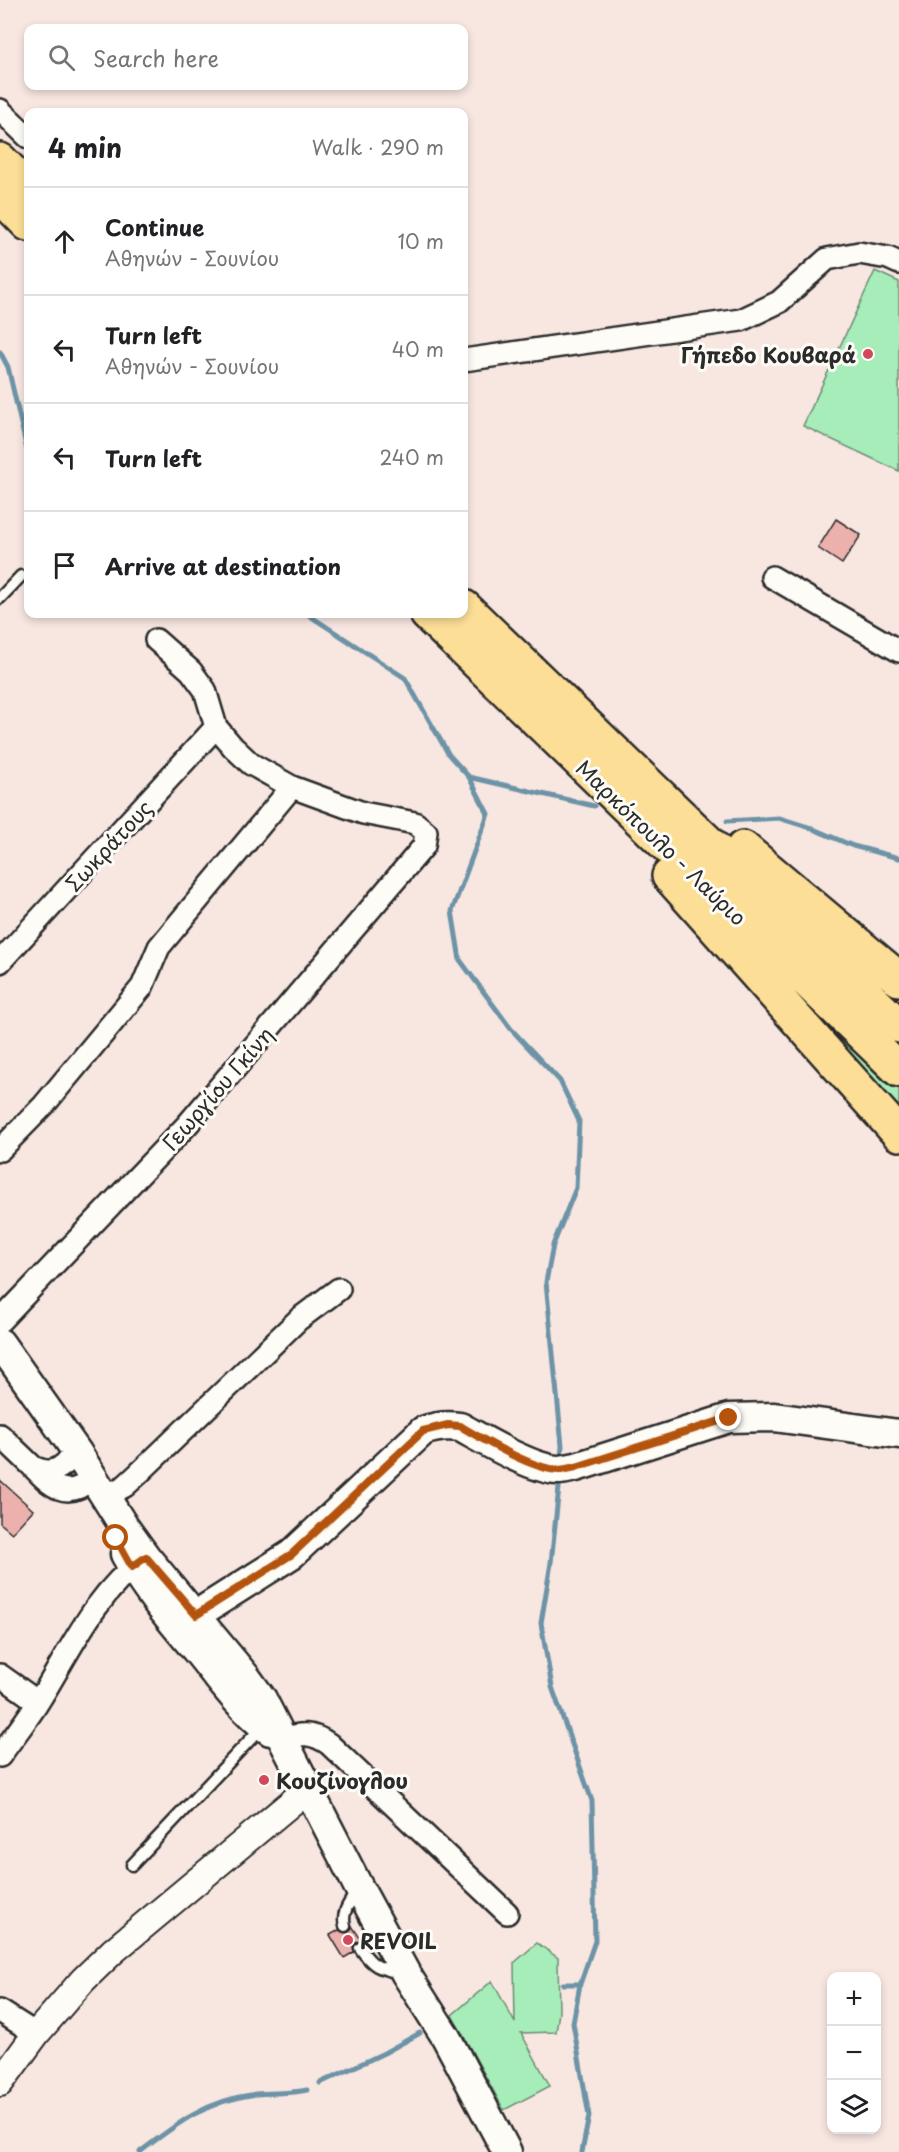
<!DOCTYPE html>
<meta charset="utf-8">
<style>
body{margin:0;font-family:"Playpen Sans",sans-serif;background:#f2f2f2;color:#202124}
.controls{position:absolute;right:18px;bottom:18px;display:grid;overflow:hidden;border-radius:12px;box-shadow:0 3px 9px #0003}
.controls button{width:54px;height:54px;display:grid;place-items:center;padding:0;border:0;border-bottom:2px solid #e0e0e0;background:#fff;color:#202124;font:30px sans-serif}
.stop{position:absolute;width:18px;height:18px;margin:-14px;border:4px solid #b45309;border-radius:50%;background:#fff}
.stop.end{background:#b45309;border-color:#fff;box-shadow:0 2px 6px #0008}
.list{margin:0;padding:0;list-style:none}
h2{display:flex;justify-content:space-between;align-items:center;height:78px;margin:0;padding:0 24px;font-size:26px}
h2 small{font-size:20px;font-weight:400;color:#757577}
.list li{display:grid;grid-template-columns:39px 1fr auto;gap:18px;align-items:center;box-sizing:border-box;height:108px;padding:0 24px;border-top:2px solid #e0e0e0}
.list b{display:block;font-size:22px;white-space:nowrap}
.list p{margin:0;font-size:20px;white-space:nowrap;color:#757577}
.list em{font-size:20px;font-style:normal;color:#757577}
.icon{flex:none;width:33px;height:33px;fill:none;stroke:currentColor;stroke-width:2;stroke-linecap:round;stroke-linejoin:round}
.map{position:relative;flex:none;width:899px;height:2152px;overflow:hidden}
.search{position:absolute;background:#fff;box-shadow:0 3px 9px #0003;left:24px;top:24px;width:444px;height:66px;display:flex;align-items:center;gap:15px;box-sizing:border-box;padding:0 21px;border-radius:12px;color:#757577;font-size:22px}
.panel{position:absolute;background:#fff;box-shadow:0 3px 9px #0003;left:24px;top:108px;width:444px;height:510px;border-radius:12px}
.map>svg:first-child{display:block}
</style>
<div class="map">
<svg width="899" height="2152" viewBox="0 0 899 2152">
<rect width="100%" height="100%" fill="#f8e6e1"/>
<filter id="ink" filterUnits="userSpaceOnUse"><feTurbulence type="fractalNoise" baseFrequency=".0167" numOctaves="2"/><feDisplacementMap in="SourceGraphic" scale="12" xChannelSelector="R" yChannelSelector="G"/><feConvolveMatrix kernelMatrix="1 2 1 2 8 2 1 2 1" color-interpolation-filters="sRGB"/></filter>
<g filter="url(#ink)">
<path fill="#a7edb9" stroke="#698c72" stroke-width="1.5" d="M875,271L899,282V471L803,426Z
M688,879L899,1085V1116Z
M537,1943L558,1958L559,2012L556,2032L521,2033L550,2086L504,2110L452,2015L492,1981L515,2023L514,1963Z"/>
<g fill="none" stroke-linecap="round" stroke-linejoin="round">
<path stroke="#6c93a6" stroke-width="5" d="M0,352L8,367L28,454
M307,614L405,678L449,755L469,777L594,806
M469,777L488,814L452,911L460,960L511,1029L560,1081L579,1121L576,1188L553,1245L546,1282L562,1446L561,1460
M727,821L779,818L811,828L853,846L899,858
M560,1478L551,1563L541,1623L552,1687L592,1801L595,1941L580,1984L573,2023L589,2116L582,2152
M563,1984H580
M320,2083L384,2053L420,2033
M140,2152C179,2122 206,2101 256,2094C273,2092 291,2094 307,2090"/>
</g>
<path fill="#ecb1ad" stroke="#2b2b2b" stroke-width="1.5" d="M836,519L861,535L842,564L818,548Z
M0,1480L33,1510L12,1533L0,1523Z
M352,1926L362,1941L355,1942L353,1945L354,1952L344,1958L330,1935L339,1930L347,1933L350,1931Z"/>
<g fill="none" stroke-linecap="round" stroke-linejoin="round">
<defs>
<path id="service" d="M0,598L21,576
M132,1865L263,1726
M345,1926C341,1912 350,1902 357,1891
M360,1948C373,1967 378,1968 400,1973"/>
<path id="minor" d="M0,110L28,137
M464,360L741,320L779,302L827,259L859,253L888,258L899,263
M772,577L899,651
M0,962L216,727
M0,1150L44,1105L142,987L159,947L292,787
M0,1321L187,1125L424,846L426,832L415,823L363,813L292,787L251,764L233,747L216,727L205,690L191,671L156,640
M0,1435C10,1445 21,1455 31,1465C51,1486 66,1502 93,1478
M33,1467C55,1477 62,1467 77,1452
M104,1497L125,1486L136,1476L299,1319L339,1289
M0,1675L38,1702
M282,1739C301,1733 312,1732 329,1744L507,1913
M0,1756C13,1737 28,1719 40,1699C71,1649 95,1594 143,1559
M0,2011L36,2034"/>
<path id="tertiary" d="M0,2083L36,2034L83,1980L113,1951L309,1788"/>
<path id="secondary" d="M0,1343L77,1452L125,1528L146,1557L246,1677L262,1699L359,1888L406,1974L446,2037L507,2152
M125,1554C144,1589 170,1619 196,1650C219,1678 240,1709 270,1731
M177,1627L292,1554L423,1431C436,1426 447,1425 460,1427C484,1440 532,1469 558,1470C564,1470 570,1468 576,1467L729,1418L774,1417L899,1434"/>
<path id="trunk" d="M0,160L28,188
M0,196L28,224
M464,607L899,1026
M427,614L899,1070
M743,848L899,979
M669,876L899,1134"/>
</defs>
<use href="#service" stroke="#2b2b2b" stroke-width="15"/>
<use href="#minor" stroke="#2b2b2b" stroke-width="26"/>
<use href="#tertiary" stroke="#2b2b2b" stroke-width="30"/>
<use href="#secondary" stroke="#2b2b2b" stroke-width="33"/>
<use href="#trunk" stroke="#2b2b2b" stroke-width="38"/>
<use href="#service" stroke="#fdfcf7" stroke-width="10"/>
<use href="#minor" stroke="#fdfcf7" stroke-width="21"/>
<use href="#tertiary" stroke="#fdfcf7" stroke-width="26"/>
<use href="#secondary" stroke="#fdfcf7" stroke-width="28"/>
<use href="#trunk" stroke="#fcde96" stroke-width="33"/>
</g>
</g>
<g fill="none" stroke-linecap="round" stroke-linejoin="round" filter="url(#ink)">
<path stroke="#b45309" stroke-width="8" d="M116,1538L132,1567L146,1557L196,1615L292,1554L423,1431L448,1425L460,1426C484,1440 532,1469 558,1470C564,1470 570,1468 576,1467L729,1418"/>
</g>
<g fill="#d1495b" stroke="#fdfcf7" stroke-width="2">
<circle cx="868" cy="354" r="6"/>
<circle cx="264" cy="1780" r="6"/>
<circle cx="348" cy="1940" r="6"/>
</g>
<g text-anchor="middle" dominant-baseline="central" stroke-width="6" stroke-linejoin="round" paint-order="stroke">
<g font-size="21" font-weight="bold" fill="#2b2b2b" stroke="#fdfcf7" text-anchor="start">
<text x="856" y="354" text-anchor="end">Γήπεδο Κουβαρά</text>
<text x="276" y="1780">Κουζίνογλου</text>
<text x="360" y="1940">REVOIL</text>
</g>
<g font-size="21" fill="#2b2b2b" stroke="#fdfcf7">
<text transform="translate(662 842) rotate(44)">Μαρκόπουλο - Λαύριο</text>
<text transform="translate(108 845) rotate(-47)">Σωκράτους</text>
<text transform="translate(217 1088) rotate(-49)">Γεωργίου Γκίνη</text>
</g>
</g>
</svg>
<div class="controls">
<button>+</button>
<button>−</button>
<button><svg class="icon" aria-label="layers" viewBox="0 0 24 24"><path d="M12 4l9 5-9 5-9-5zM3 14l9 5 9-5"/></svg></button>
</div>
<div class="stop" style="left:116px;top:1538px"></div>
<div class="stop end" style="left:729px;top:1418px"></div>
<div class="search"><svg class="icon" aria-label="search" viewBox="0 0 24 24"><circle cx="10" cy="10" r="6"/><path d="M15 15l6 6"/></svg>Search here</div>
<section class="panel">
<h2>4 min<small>Walk · 290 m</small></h2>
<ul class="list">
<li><svg class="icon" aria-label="ahead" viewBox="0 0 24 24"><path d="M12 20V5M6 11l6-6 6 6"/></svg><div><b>Continue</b><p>Αθηνών - Σουνίου</p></div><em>10 m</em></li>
<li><svg class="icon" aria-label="left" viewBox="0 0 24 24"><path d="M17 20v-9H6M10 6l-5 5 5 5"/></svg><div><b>Turn left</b><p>Αθηνών - Σουνίου</p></div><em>40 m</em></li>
<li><svg class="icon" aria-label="left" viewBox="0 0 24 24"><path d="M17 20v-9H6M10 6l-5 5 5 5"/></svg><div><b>Turn left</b></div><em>240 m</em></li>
<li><svg class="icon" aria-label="arrive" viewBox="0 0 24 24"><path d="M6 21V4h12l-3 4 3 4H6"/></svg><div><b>Arrive at destination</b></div></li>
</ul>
</section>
</div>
